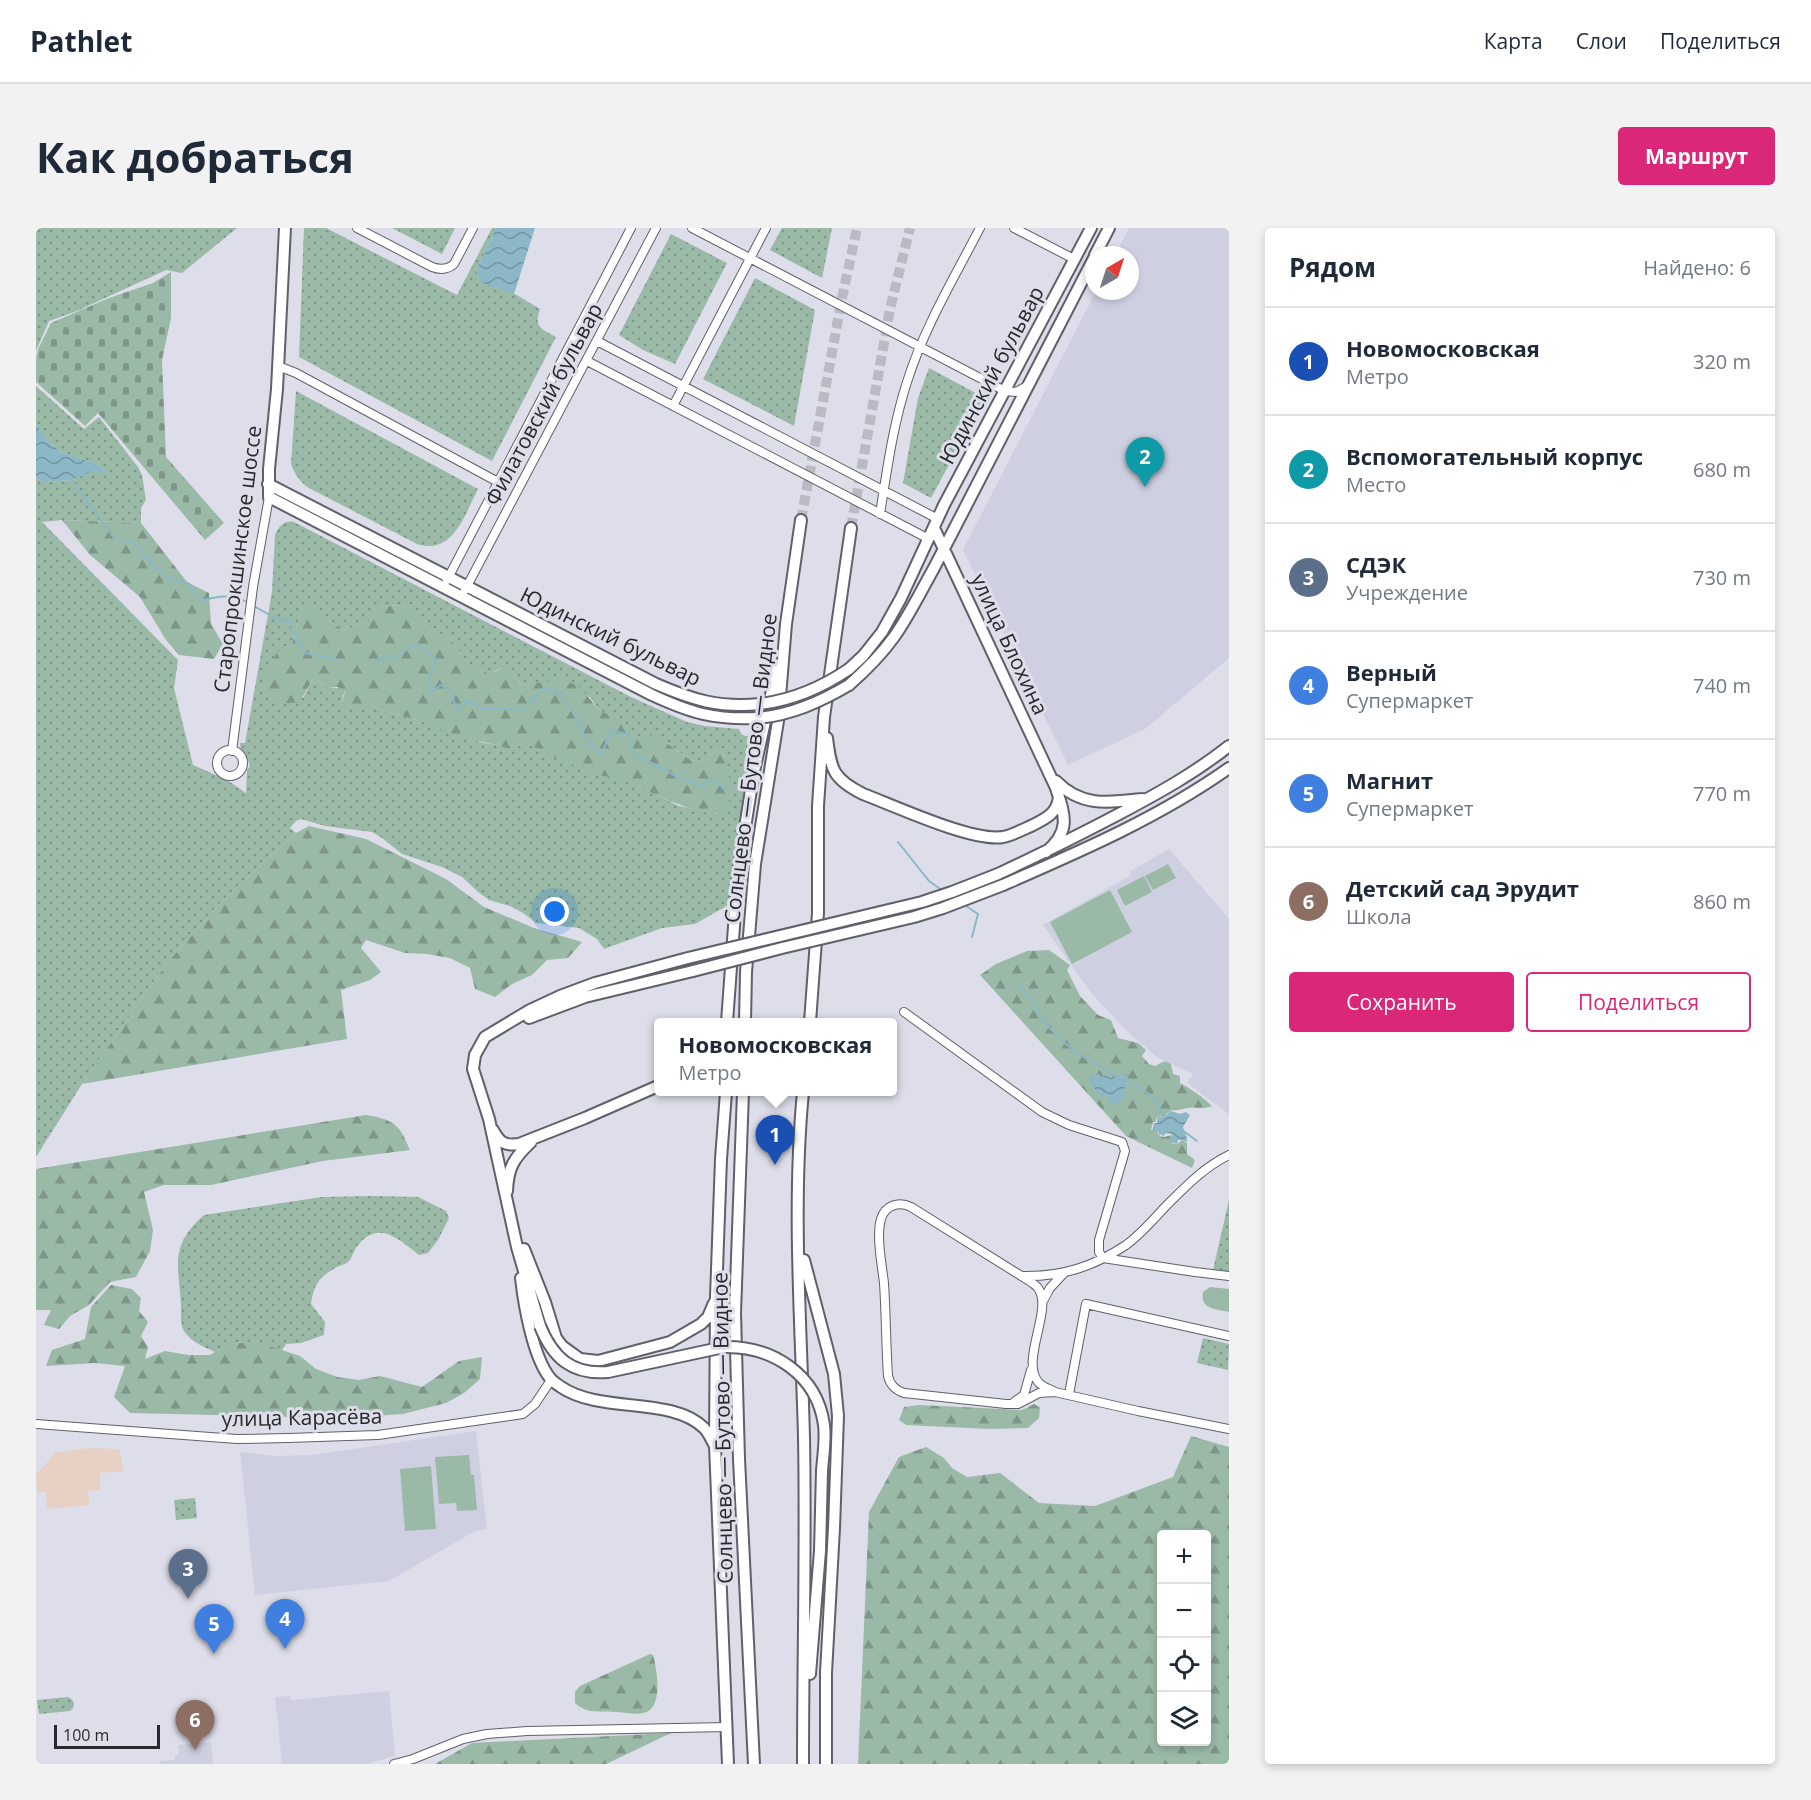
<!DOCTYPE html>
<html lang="ru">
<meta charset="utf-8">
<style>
body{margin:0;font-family:"Open Sans",sans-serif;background:#f2f2f3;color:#1f2937}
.controls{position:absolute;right:18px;bottom:18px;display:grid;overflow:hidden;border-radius:6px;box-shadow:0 3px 9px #0003}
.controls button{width:54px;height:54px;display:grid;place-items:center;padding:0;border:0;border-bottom:2px solid #e0e1e3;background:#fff;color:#1f2937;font:30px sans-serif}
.compass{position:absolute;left:1049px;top:18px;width:54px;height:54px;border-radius:50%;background:#fff;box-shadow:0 3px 9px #0003;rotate:39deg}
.scale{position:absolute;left:18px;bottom:15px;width:106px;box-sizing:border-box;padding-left:6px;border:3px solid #28292d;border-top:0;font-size:16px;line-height:21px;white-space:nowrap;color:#28292d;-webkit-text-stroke:4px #dddeea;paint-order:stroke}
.you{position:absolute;left:519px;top:684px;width:21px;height:21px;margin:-15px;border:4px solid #fff;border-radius:50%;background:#1a73e8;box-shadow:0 0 0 9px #1a73e833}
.badge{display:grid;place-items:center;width:39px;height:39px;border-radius:50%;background:#db2777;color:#fff;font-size:20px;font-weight:700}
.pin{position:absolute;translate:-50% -50px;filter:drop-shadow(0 2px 3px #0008)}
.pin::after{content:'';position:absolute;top:32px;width:21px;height:18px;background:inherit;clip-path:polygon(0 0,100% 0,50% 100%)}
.popup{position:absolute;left:618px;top:790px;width:243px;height:78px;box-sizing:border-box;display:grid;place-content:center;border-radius:6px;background:#fff;filter:drop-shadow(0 2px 4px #0005);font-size:20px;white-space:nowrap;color:#747a83}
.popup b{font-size:22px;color:#1f2937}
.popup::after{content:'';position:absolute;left:50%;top:100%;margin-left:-12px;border:12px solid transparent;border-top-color:#fff}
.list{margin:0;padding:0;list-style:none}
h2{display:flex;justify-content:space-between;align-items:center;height:78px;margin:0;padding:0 24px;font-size:26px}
h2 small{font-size:20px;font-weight:400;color:#747a83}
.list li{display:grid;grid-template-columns:39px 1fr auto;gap:18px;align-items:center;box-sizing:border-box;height:108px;padding:0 24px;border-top:2px solid #e0e1e3}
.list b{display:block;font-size:22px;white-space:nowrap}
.list p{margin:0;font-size:20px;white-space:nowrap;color:#747a83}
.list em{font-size:20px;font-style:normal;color:#747a83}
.actions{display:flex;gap:12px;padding:18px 24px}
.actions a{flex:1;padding:14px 0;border:2px solid #db2777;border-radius:6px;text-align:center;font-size:21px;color:#db2777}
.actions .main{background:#db2777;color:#fff}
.icon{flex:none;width:33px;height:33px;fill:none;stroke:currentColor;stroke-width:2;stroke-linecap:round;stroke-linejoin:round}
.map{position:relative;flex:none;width:1193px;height:1536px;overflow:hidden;border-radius:6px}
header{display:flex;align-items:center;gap:36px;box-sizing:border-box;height:84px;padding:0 30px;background:#fff;border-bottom:2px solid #e0e1e3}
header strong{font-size:28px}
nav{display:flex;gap:33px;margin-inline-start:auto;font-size:21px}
.intro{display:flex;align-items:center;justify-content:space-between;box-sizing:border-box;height:144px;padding:0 36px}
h1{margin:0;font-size:42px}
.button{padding:15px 27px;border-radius:6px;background:#db2777;color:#fff;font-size:21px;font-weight:700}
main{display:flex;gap:36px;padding:0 36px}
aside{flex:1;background:#fff;border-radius:6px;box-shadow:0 3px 9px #0003}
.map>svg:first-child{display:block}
</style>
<header>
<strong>Pathlet</strong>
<nav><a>Карта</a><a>Слои</a><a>Поделиться</a></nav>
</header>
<div class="intro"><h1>Как добраться</h1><a class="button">Маршрут</a></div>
<main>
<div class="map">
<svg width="1193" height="1536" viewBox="0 0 1193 1536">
<defs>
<pattern id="grass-dots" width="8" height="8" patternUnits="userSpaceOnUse" patternTransform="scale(1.5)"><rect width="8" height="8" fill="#9ab9a7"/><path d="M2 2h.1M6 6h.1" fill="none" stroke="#7e9688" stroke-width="1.8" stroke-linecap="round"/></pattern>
<pattern id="forest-firs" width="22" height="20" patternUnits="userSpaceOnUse" patternTransform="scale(1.5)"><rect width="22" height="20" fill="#9ab9a7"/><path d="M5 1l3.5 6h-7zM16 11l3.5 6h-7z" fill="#7e9688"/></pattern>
<pattern id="cemetery-stones" width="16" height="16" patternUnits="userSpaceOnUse" patternTransform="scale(1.5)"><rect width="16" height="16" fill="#9ab9a7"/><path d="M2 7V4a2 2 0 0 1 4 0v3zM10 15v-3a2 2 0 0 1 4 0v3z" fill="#7e9688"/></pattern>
<pattern id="water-waves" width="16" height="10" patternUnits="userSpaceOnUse" patternTransform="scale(1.5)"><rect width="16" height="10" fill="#8bb7c6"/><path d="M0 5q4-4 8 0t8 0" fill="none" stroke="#7295a1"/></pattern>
</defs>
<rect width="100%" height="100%" fill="#dddeea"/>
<path fill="#e7d0c4" d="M53,1220L83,1221L88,1243L64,1245V1262L52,1263L54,1277L11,1281L10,1264H1L0,1247L19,1225Z"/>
<path fill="#ced0e2" d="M1093,0H1193V430L1109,501L1032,537L927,322L1060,63H1094V27H1079Z
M1133,621L1193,691V886L1151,855L1157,846L1121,829L1092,804L1055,765L1007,697L1095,647L1093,644Z
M440,1203L451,1301L439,1303L353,1353L219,1367L204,1224L239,1228L276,1227Z
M353,1463L359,1528L330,1536H246L239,1469L254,1468L255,1472Z
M175,1514L177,1536H124L123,1533L139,1532V1527H143L142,1517Z"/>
<path fill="url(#grass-dots)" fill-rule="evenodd" d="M0,0H201L146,45L130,42L41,83L13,93L0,123Z
M268,0H290L421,67L456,0H460L442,39L441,48L447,55L479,66L504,81C497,100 506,101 520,109L456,233L263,129Z
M356,0H419L406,26Z
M746,0H796L786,50L734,22Z
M635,6L691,35L639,136L607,122L583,107Z
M719,50L779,82L758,198L667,151Z
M893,140L949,170L895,270L867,255L882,170Z
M0,158L48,201L63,189L102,239L106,247L110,272L105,280V295L26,292L6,294L142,432L138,460L157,537L191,552L210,565L211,542L214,538C212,529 204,525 204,515H209L236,364L239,307C243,298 248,292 258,294L595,469L651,494L669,498L703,501C705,506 706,508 712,508L716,502H724L694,676L659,696L626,700L568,721L561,711L543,700L500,695L487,685L474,678L453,672L441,663L426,649L406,639L366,626L346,610L336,604L289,598L265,591L260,593L254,600L260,605L185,674L131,735L46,856L0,929V250L9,254L36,252L57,243L71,245L59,235L25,224L12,213L0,196ZM365,377L373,380L394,403L414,410L427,429L434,436L453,446L465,440L478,447L486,458H492L503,455L554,469L563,482L587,494L594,503L600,508L631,515L653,531L662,534L671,532L680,521L688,526L694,559L681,586L643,578L607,560L588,552L560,546L492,516H485L479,520L472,521L461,517L447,515L387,494L339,480H311L305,475L309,462L307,460H292L282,453H276L267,470L229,451C236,434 238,422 256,417L265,385L276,380L294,394L307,402L328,396L334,392L344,380L353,378Z
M260,163L442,261C429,286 417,328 381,316L273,260C264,254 259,247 255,236Z
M336,968L382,969L410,983L413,990L402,1012L392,1025L383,1027C363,1012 344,992 323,1016C318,1021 317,1028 313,1033C311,1036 305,1037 301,1039C283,1049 278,1056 275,1076L289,1094L288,1107L265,1115L250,1116L246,1122C219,1113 205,1109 179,1124C168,1119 155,1114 148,1103C143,1095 146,1085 145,1076C142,1035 134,1017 168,987L286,969Z
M1193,972V1044L1177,1042Z
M1167,1110L1193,1116L1192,1142L1161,1135Z
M159,1270L161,1290L140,1292L138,1272Z
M32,1469C39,1472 40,1479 34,1483L3,1486L1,1472Z"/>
<path fill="url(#forest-firs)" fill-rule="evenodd" d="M26,292L105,295L151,354L173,365L175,396L187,416L178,431L143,427L130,412L104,369L54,327Z
M365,377L374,380L394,403L407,406L414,410L427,429L434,436L453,446C458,445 463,440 468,440C476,441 481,452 486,458L521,451L528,452L544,459L563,482L585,492L600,508L607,509L614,507L624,510L653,531L662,534L671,532L680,521L688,526C691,542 702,571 686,583C673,595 608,560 591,554C581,550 570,549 560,546C537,538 514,526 492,516H485L479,520L472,521L461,517L426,510L387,494L339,480H307L305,475L308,468L309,462L301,459L292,460L282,453H276L264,473C260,474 257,475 254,475C246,476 230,466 228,457C227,449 239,423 247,419C249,418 253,417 256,416L265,385L271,380L276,379L294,394L307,402L328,396L334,392L344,380L353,378Z
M273,598L330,611L410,651L448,679L498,700L546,714L532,730L511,732L496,747L476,756L459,769L439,761L434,740L414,730L391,726L369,725L330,712L325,720L345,744L334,752L305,762L311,811L46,856L131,735L185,674L260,605Z
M1013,722L1034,737L1031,742L1044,768L1062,787L1075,792L1082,810L1102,815L1110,822L1106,828L1113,836L1119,838L1129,833L1135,836L1137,846L1144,848V855C1155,861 1167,869 1176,878C1167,882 1160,878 1151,880C1145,881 1143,883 1136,882L1129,887L1120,890V894H1117L1115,902H1121L1123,908L1128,909L1136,907V916H1141L1146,912L1151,915V926L1159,932L1156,940L1090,908L944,747L960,736L991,723Z
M330,887C359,892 363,896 374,922L287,933L175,957H128L108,964L117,1002L114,1023L100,1049L74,1054L53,1077L34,1088L23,1101L8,1097L15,1082H0V941Z
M75,1057L96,1061L105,1070L103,1083L112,1094L105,1108L112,1119L109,1131L129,1123L152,1127H174L193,1116L219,1113L264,1128L280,1141L301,1149L323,1152L344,1148L386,1159L423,1133L446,1129L444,1151L428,1165L410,1175L367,1186L307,1190L94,1185L78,1169L89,1138L59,1135L10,1138L16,1122L49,1111L55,1079Z
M998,1176L1004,1179L1003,1190L992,1200L954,1201L870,1197L863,1192L868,1179L883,1177L986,1182Z
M1155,1208L1193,1219V1536H822L833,1284L863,1229L890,1219L908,1230L916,1240L931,1249L964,1245L1003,1275L1059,1278L1137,1249ZM1126,1306H1170V1514H1126Z
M614,1426L617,1427C621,1441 628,1482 607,1485C598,1487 587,1484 579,1484C563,1483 551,1486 539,1475V1464L544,1458Z
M635,1505L570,1536H399L436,1515Z"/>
<path fill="url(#cemetery-stones)" d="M135,44V90L126,132L130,229L188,295L169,312L62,185L49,198L0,154V129L2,121L15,95L73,70L117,55Z"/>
<path fill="#9ab9a7" d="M1132,636L1140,650L1117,662L1109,648Z
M1108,648L1116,664L1089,678L1081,662Z
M1074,662L1096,704L1036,736L1014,694Z
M1174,1059L1193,1061V1084C1180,1081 1164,1082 1167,1064Z
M433,1227L435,1247H438L441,1282L421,1283L420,1275L403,1276L399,1229Z
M395,1238L400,1301L369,1303L364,1241Z"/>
<path fill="url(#water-waves)" d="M460,0H499L478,66L447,55L441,48L442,39Z
M0,196L12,213L25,224L59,235L72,246L57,243L36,252L9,254L0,250Z
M1087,845L1093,848L1090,852L1091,858L1087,862L1089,867L1078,878L1074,875L1072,867C1065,868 1060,866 1058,858L1054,857L1053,850L1056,848L1063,846L1065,849L1071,847L1075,850L1080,847L1085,850L1087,849L1085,847Z
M1135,883L1144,886L1150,884L1154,887L1147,899L1151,911V914L1146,912H1142L1141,916L1136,915V906L1130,905L1127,908L1125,906L1123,908V904H1122L1121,902L1116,903L1118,895H1121V890L1130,887Z"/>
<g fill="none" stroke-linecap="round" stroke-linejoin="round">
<path stroke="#8bb7c6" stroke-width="2" d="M35,251L78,310L97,315L128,348L150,354L166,373C182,367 198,366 213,375
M218,378L239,390L254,395L269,425L300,431
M341,432L359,429L381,416L400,431L394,448L393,465L405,457L416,464L420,483L431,473L447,480L487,482L507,460L525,465L534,479L554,518L566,526L575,502L593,507L598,526L644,550L665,557L677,551L689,562
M862,614L893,653L907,663
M927,676L942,686L936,709
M982,757L993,768L999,777L1006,792L1030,816L1041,825L1082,849
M1090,853C1099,858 1111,862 1118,871C1123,876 1122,882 1128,888
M1146,902L1161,913"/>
<path stroke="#b9bac4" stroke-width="10" stroke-dasharray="10 5" stroke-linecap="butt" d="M765,292L806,70L821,0
M815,300L854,81L874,0"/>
<defs>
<path id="street" d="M321,0L396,39C404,42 411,42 418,36L437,0
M656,0L969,163L980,164L991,158
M978,0L1038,31
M561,113L902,291
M551,133L893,311
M242,138L260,145L462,254
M637,178L730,0
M844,286C851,242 857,197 871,154C888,100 918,50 944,0
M411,352L595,0
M429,362L620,0
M181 535a13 13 0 1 1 26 0a13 13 0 1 1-26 0Z
M196,523L217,359L233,269
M868,784L1006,884L1033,897L1086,914L1089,923L1063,1012V1024L1067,1030L1159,1044L1193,1048
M986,1048C1025,1049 1057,1039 1090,1017C1104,1007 1117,992 1129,979C1149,959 1168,939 1193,927
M1007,1073L1014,1060L1028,1045
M1019,1164C1014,1161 1007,1159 1003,1155C983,1133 1018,1081 1002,1060C1000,1057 997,1056 995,1054L875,979C863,973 849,977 845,991C840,1007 846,1038 848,1055C850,1086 850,1117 852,1148C854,1157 859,1162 868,1165L970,1176H982L1003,1165L1019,1164L1102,1183L1193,1201
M1033,1166L1050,1076L1193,1108
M978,1174L988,1167L995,1142
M0,1196L201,1211L252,1210L342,1207L487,1186L499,1176L515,1152
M358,1536L377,1531L427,1511L451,1506L491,1503L691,1499"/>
<path id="secondary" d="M249,0L241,161L233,241V269L616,467C655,485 678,492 722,490
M1059,27L1073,0
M232,256L620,456C657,472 683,480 724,476
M898,300L1020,560C1029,588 1035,603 1010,624
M813,441L827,428L846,404L865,370L908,277L1055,0
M813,457C829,443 845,427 858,409C873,388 885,363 898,340L1058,30
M791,510C795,542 797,551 827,566C859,578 936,614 967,609C977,607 988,601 997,597C1011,590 1021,585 1023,569
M1020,553C1045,579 1072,575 1106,571
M962,646C1003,627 1043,607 1083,586C1121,566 1159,545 1193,518
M967,657C1045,623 1124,589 1193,540
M493,790L549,769L657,743
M691,794L702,644L718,543L741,440
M709,794L710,744L719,636L742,493L750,396L765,292
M774,794L782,685V578L788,489L815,300
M690,864L685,931L680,1069L679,1217L692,1536
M707,864L699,1085L703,1231L718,1536
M457,902C464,915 469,918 483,916L549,890L622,858
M471,963C472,939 478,930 495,914
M488,1021L509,1074L520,1110L526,1118L544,1131L562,1133L634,1114L665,1096L672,1089L678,1075
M768,1032L798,1146L802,1188L798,1300L790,1445
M485,1050C488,1077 497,1129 514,1150C517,1154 521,1156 525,1159C565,1186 636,1168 668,1200C673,1205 675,1211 678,1216
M504,1098L481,1019L453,891L437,841L439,827L449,809L494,782L524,768L559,755L652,730
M790,1441V1536
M774,1446L784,1323L786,1243
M767,1536C767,1427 770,1318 768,1209C765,1094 756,978 767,864"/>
</defs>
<use href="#street" stroke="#5f606a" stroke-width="10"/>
<use href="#secondary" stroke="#5f606a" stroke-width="14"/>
<use href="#street" stroke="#fff" stroke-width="8"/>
<use href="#secondary" stroke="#fff" stroke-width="10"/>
<defs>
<path id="secondary-bridge" d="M724,476C757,472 785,460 813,441
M722,490C755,487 784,474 813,457
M652,730L886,674L916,664L962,646
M657,743L746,720L878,689L907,680L967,657
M504,1098C517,1130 536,1147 572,1144L688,1119C736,1118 781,1146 788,1197C790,1212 787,1228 786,1243"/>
</defs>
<use href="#secondary-bridge" stroke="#5f606a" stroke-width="14" stroke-linecap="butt"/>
<use href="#secondary-bridge" stroke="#fff" stroke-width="10"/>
</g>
<g text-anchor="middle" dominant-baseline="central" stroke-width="6" stroke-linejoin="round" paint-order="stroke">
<g font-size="21" fill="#28292d" stroke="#dddeea">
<text transform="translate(955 147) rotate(-62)">Юдинский бульвар</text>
<text transform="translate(507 176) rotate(-62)">Филатовский бульвар</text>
<text transform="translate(201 331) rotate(-83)">Старопрокшинское шоссе</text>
<text transform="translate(575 408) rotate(26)">Юдинский бульвар</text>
<text transform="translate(974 416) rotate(65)">улица Блохина</text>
<text transform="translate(714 540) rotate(-83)">Солнцево — Бутово — Видное</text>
<text transform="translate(266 1189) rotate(-1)">улица Карасёва</text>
<text transform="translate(686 1200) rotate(-91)">Солнцево — Бутово — Видное</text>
</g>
</g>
</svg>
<div class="controls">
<button>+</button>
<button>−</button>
<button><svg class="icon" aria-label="locate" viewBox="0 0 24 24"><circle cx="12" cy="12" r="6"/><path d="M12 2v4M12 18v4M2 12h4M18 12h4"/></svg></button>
<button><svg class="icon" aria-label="layers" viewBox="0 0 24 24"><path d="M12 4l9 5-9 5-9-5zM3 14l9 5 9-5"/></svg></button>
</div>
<svg class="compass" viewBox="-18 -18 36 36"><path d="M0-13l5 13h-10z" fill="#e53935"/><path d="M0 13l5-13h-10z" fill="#747a83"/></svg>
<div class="scale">100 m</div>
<div class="you"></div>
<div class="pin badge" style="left:739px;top:937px;background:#1a4fb4">1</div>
<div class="popup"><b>Новомосковская</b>Метро</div>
<div class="pin badge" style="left:1109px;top:259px;background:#0f9aa8">2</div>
<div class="pin badge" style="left:152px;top:1371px;background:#5c6f8a">3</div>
<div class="pin badge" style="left:249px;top:1421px;background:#3f7fe0">4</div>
<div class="pin badge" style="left:178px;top:1426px;background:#3f7fe0">5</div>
<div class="pin badge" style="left:159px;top:1522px;background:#8d6e63">6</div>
</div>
<aside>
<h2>Рядом<small>Найдено: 6</small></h2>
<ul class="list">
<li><span class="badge" style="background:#1a4fb4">1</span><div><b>Новомосковская</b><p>Метро</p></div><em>320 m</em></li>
<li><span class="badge" style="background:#0f9aa8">2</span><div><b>Вспомогательный корпус</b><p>Место</p></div><em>680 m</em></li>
<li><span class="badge" style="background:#5c6f8a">3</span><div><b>СДЭК</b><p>Учреждение</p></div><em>730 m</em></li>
<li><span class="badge" style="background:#3f7fe0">4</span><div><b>Верный</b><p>Супермаркет</p></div><em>740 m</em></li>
<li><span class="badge" style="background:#3f7fe0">5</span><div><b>Магнит</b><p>Супермаркет</p></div><em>770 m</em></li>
<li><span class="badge" style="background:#8d6e63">6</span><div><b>Детский сад Эрудит</b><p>Школа</p></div><em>860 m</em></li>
</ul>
<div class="actions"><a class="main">Сохранить</a><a>Поделиться</a></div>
</aside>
</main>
